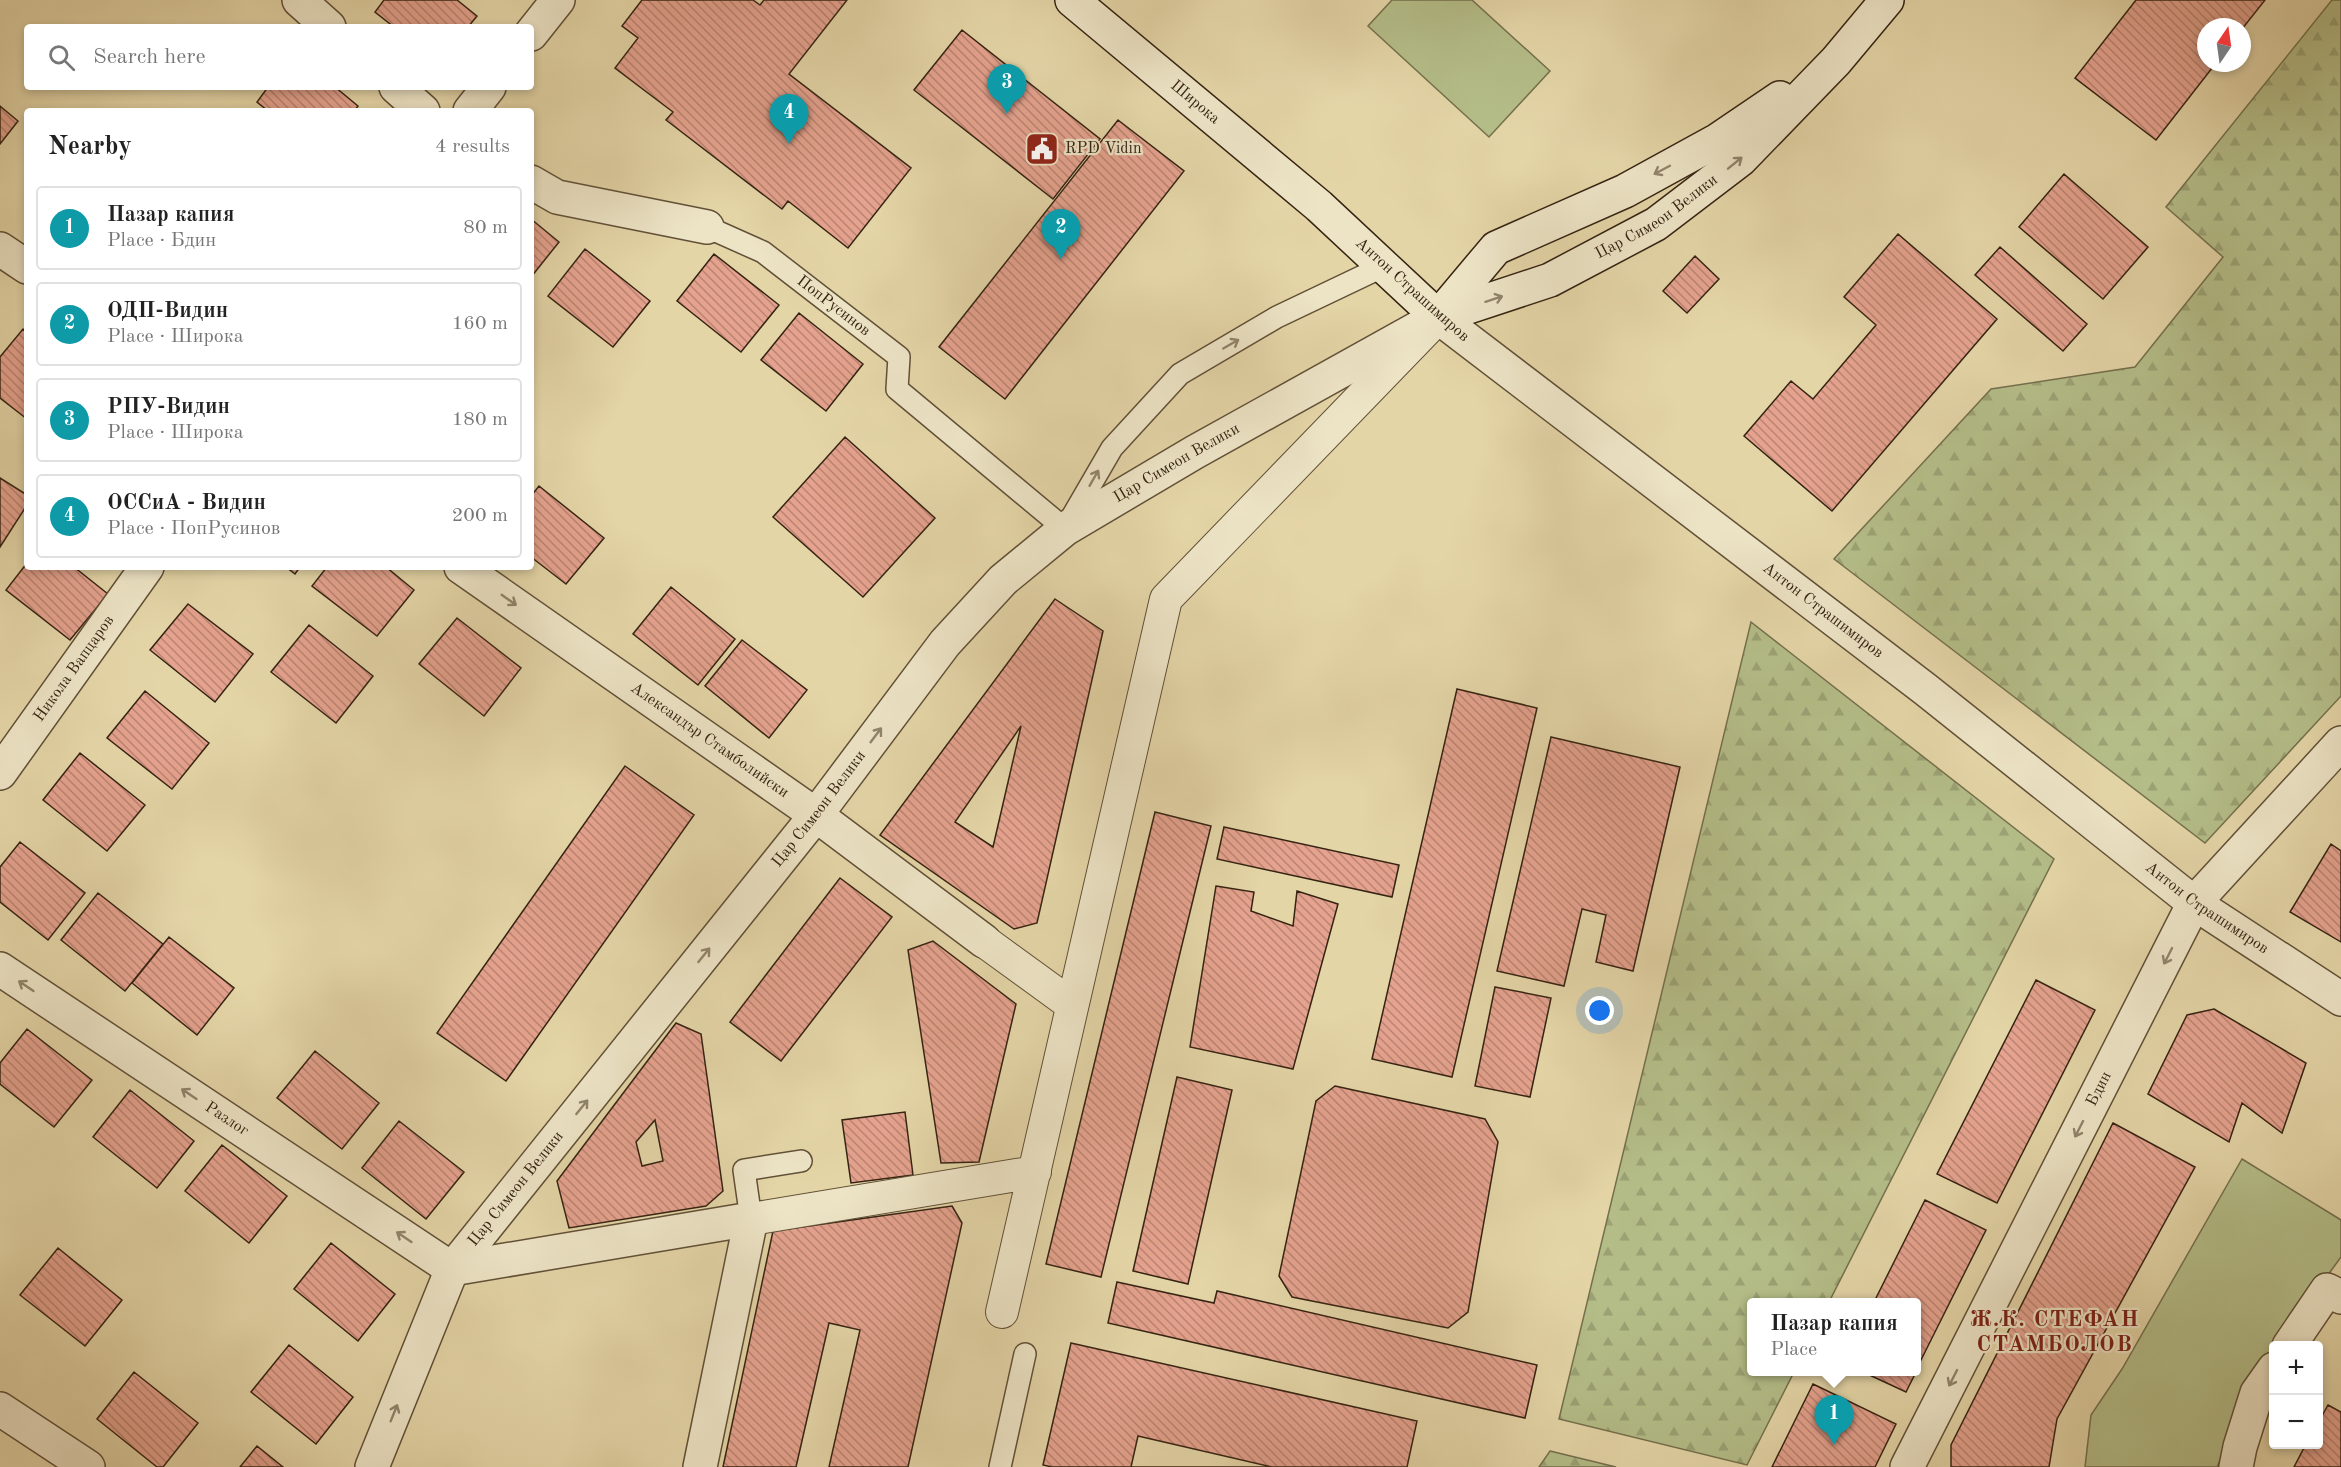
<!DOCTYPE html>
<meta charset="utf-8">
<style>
body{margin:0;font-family:"Old Standard TT",serif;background:#f6f6f6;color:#222}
.controls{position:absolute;right:18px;bottom:18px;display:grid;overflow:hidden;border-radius:6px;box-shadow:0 3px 9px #0003}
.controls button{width:54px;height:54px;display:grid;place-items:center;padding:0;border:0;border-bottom:2px solid #e0e0e0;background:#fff;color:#222;font:30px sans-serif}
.compass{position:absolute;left:2197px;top:18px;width:54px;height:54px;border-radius:50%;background:#fff;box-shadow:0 3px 9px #0003;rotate:13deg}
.you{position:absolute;left:1600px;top:1011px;width:21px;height:21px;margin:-15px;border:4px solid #fff;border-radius:50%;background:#1a73e8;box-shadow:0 0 0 9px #1a73e833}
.badge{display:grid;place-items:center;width:39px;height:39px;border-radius:50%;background:#db2777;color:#fff;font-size:20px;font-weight:700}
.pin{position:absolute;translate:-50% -50px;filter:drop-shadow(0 2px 3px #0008)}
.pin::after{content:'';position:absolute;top:32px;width:21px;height:18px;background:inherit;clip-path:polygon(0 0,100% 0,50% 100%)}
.popup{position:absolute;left:1747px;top:1298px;width:174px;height:78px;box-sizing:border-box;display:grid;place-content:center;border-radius:6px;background:#fff;filter:drop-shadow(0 2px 4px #0005);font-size:20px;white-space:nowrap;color:#767676}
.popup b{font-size:22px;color:#222}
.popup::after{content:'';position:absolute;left:50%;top:100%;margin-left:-12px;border:12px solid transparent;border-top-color:#fff}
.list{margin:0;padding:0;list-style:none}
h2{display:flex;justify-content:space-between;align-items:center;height:78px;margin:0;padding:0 24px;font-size:26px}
h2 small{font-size:20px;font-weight:400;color:#767676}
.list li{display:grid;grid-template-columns:39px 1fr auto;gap:18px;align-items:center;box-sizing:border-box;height:84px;margin:0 12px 12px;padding:0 12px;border:2px solid #e0e0e0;border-radius:6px}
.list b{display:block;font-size:22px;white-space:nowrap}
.list p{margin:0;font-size:20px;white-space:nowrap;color:#767676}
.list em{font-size:20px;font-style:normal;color:#767676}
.icon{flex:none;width:33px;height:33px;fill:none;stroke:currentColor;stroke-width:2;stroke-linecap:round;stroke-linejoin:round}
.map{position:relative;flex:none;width:2341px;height:1467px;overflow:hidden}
.search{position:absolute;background:#fff;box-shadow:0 3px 9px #0003;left:24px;top:24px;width:510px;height:66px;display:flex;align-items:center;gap:15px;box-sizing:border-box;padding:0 21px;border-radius:6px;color:#767676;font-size:22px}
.panel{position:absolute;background:#fff;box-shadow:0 3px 9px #0003;left:24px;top:108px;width:510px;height:462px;border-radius:6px}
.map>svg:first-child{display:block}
</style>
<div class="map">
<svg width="2341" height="1467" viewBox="0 0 2341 1467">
<defs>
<pattern id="forest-firs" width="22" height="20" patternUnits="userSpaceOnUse" patternTransform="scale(1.5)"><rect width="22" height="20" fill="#b4bd88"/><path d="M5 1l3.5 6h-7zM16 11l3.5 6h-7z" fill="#9ba274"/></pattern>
<pattern id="building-back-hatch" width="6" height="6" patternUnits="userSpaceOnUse" patternTransform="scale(1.5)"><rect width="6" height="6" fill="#e5a28e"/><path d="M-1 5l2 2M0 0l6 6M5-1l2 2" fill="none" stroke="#ba8473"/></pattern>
</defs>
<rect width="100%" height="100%" fill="#e4d5a7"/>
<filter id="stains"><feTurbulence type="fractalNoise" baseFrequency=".00333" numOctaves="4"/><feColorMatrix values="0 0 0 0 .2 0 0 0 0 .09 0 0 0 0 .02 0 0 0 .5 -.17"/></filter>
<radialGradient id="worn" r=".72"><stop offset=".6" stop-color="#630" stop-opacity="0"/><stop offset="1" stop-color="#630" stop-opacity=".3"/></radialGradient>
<path fill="#b4bd88" stroke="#74704d" stroke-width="1.5" d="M1392,0H1472L1550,71L1489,137L1368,26Z
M2242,1159L2341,1220V1257L2277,1345L2274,1346L2273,1350L2261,1368L2217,1467H2085L2091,1415L2122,1369Z"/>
<path fill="url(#forest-firs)" stroke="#74704d" stroke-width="1.5" d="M2332,0H2341V696L2205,843L1834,559L1991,389L2135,367L2223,257L2166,207Z
M1751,622L2054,859L1829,1302H1752V1372H1794L1747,1465L1559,1419Z
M1550,1451L1616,1467H1539Z"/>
<path fill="url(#building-back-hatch)" stroke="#352312" stroke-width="1.5" fill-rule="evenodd" d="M384,0H457L477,16L468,27H394L375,12Z
M642,0H753L760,5L764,0H847L789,74L911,168L848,248L788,201L782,209L666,120L673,112L615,68L638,38L622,26Z
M2136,0H2265L2242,29V27H2206V63H2216L2156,140L2075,78Z
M962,30L1100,139L1053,199L914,90Z
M268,87H335L358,106L354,111H268L257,102Z
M0,106L18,121L0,144Z
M1118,120L1184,171L1005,399L939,347Z
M2064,174L2148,247L2103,299L2019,227Z
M531,219L559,242L531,277Z
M1898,234L1997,319L1832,511L1744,436L1791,381L1813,399L1876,325L1844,297Z
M2000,247L2087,324L2063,351L1975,275Z
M585,249L650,301L613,347L548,296Z
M714,254L779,305L741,352L677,301Z
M1695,256L1719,279L1687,313L1663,291Z
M799,313L863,364L826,411L761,360Z
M23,329L27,333V419L0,398V357Z
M845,437L935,518L863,597L773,517Z
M0,478L27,495V505L0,547Z
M539,486L604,538L566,584L531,557V496Z
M27,563V567H74L108,594L70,640L6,590Z
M286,567H300L295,574Z
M327,567H386L414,590L377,636L312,586Z
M671,587L735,639L698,685L633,634Z
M1055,599L1103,631L1037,923L1014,929L880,835ZM1021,726L993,847L955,822Z
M188,604L253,654L215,702L150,650Z
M457,618L521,668L484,716L419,664Z
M309,625L373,676L336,723L271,672Z
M742,640L807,690L769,738L705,686Z
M1457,689L1537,708L1452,1077L1372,1059Z
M145,691L209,743L172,789L107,738Z
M1551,737L1680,767L1633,971L1596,962L1606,915L1582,909L1564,986L1497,971Z
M80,753L145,805L107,851L43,800Z
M625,766L694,815L506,1081L437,1033Z
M1155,812L1211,826L1101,1277L1046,1264Z
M1224,827L1399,865L1392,897L1217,859Z
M20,842L85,893L48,940L0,902V867Z
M2331,844L2341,851V942L2290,912Z
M840,878L892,917L781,1061L730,1022Z
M1216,886L1254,892L1251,911L1293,926L1297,891L1338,904L1293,1069L1190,1047Z
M98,893L163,944L125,991L61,940Z
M169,937L234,988L197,1035L132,983Z
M933,941L1016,1004L979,1162L941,1163L908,950Z
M2036,980L2095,1010L1997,1203L1937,1174Z
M1495,987L1551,998L1530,1097L1475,1086Z
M2214,1009L2306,1063L2282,1133L2242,1103L2229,1142L2148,1094L2187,1015Z
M676,1023L701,1034L723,1191L706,1206L569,1228L557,1181ZM655,1120L663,1161L642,1166L636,1142Z
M27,1029L92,1080L54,1127L0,1084V1063Z
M315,1051L379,1103L342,1149L277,1098Z
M1177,1077L1232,1090L1188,1284L1133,1271Z
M1335,1086L1485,1119L1498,1142L1468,1312L1448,1328L1292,1297L1279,1276L1316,1101Z
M130,1090L194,1141L157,1188L93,1137Z
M905,1112L913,1175L851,1183L842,1120Z
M399,1121L464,1172L426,1219L362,1168Z
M2113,1123L2195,1167L2057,1419L2049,1467H1951V1445Z
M222,1145L287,1196L249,1243L185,1191Z
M1925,1200L1986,1230L1916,1370V1302H1874Z
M952,1206L962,1223L908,1467H829L860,1330L829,1323L796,1467H723L773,1231Z
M331,1243L395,1294L358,1341L294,1289Z
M58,1248L122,1300L85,1346L20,1295Z
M1117,1282L1214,1303L1217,1291L1537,1365L1525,1418L1108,1323Z
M1071,1343L1417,1421L1407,1467H1052L1043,1465Z
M289,1345L353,1397L316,1444L251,1392Z
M134,1372L198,1423L163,1467H157L97,1419Z
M1863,1372H1916L1906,1392Z
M1813,1384L1896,1424L1875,1467H1772Z
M2328,1405L2341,1412V1467H2294L2306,1444H2318V1423Z
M1138,1436L1272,1467H1131Z
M257,1446L283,1467H240Z"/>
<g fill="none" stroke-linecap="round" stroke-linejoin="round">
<defs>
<g id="service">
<path id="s1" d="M707,227L763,252L899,357L897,389L1065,529L1112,448L1180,374L1277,317L1384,266"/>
<path d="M751,1219L744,1170L801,1161"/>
<path d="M1000,1467L1025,1354"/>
</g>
<path id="pedestrian" d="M984,941L1072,1005
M751,1219L1035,1172
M1002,1312L1166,599L1431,325"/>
<g id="minor">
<path d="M299,0L329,27"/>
<path d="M531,34L558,0"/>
<path d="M396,87L423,111"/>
<path d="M470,111L489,87"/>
<path d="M531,182L557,197L707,227"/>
<path d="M0,249L27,267"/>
<path id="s2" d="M1438,317L1925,689L2194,903L2341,999"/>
<path id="s3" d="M461,567L816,815L984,941"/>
<path id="s4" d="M0,773L147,567"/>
<path id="s5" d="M0,969L452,1269L751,1219L700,1467"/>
<path d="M2289,1346L2327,1290L2341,1297"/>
<path d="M0,1409L88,1467"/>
<path id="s6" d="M1907,1467L2194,903L2341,743"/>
<path d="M2236,1467L2240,1447L2257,1393L2274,1369"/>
</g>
<g id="tertiary">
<path id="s7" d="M372,1467L452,1269L816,815L945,643L1003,580L1065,529L1195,452L1438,317"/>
</g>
<g id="secondary">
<path id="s8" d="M1072,0L1319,206L1438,317"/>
<path id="s9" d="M1438,317L1550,280L1656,224L1740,160L1836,61L1887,0"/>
<path d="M1438,317L1496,248L1625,191L1718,140L1780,98"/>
</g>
</defs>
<use href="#service" stroke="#615037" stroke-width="24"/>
<use href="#pedestrian" stroke="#615037" stroke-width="34"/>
<use href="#minor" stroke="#615037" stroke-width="36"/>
<use href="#tertiary" stroke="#615037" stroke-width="36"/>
<use href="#secondary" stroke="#352312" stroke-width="36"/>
<use href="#service" stroke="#ede4c6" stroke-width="21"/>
<use href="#pedestrian" stroke="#ede4c6" stroke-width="32"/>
<use href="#minor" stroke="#ede4c6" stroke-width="33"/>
<use href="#tertiary" stroke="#ede4c6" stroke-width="33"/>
<use href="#secondary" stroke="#ede4c6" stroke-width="33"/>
</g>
<defs><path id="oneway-shaft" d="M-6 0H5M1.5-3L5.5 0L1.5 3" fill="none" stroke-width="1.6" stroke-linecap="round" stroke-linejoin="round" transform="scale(1.5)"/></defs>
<g stroke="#91846c">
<use href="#oneway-shaft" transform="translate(1735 163) rotate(-39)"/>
<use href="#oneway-shaft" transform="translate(1662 170) rotate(152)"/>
<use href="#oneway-shaft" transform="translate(1494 299) rotate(-18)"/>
<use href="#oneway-shaft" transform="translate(1231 344) rotate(-30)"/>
<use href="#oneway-shaft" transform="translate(1094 478) rotate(-60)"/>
<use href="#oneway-shaft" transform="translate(509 600) rotate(35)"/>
<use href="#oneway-shaft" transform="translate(876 735) rotate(-53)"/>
<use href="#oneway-shaft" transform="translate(704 955) rotate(-51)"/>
<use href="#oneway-shaft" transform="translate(2168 956) rotate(117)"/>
<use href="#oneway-shaft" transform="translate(26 986) rotate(-146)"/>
<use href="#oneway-shaft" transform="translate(189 1094) rotate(-146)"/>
<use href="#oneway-shaft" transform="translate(582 1107) rotate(-51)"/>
<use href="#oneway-shaft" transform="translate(2079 1129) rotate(117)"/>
<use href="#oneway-shaft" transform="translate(404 1237) rotate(-146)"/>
<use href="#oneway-shaft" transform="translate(1953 1378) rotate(117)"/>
<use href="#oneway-shaft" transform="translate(394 1413) rotate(-68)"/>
</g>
<defs>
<symbol id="civic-square" viewBox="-11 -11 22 22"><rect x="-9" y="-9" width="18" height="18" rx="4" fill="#8f2418" stroke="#ede4c6"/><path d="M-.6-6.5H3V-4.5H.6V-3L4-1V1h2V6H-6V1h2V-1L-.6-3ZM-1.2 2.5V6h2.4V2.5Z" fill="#fff"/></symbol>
</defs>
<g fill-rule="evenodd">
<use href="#civic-square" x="1023" y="130" width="38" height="38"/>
</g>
<g text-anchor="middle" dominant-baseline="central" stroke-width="4.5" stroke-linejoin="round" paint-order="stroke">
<g font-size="16" fill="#352312" stroke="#ede4c6">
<text stroke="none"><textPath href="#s8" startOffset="160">Широка</textPath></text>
<text stroke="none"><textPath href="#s9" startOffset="242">Цар Симеон Велики</textPath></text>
<text transform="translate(1412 290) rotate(42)">Антон Страшимиров</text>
<text stroke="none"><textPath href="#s1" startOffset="150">ПопРусинов</textPath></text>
<text stroke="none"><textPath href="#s7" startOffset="1306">Цар Симеон Велики</textPath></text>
<text stroke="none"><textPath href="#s2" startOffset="484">Антон Страшимиров</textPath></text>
<text stroke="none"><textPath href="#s4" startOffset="128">Никола Вапцаров</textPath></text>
<text stroke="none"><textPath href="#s3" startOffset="303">Александър Стамболийски</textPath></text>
<text stroke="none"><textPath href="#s7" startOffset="802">Цар Симеон Велики</textPath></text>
<text stroke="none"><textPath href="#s2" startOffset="970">Антон Страшимиров</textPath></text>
<text stroke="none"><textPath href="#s6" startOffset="424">Бдин</textPath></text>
<text stroke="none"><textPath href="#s5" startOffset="272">Разлог</textPath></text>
<text stroke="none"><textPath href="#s7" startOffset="316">Цар Симеон Велики</textPath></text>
</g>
<g font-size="16" fill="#352312" stroke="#ede4c6" text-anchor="start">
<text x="1065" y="149">RPD Vidin</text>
</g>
<g font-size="22" font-weight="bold" letter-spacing="1.5" fill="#7a1f14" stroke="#ede4c6">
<text x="2055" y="1320">Ж.К. СТЕФАН<tspan x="2055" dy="25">СТАМБОЛОВ</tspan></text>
</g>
</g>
<rect width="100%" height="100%" filter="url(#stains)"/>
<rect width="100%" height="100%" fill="url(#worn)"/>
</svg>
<div class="controls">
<button>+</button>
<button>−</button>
</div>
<svg class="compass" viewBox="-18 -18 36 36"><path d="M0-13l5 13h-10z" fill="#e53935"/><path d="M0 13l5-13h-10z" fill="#767676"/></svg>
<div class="you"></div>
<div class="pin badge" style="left:1834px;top:1445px;background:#0f9aa8">1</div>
<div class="popup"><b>Пазар капия</b>Place</div>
<div class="pin badge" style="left:1061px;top:259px;background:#0f9aa8">2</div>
<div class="pin badge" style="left:1007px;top:114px;background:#0f9aa8">3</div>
<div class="pin badge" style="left:789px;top:144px;background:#0f9aa8">4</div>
<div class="search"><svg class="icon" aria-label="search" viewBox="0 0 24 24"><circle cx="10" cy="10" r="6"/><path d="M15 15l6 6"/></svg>Search here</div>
<section class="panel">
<h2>Nearby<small>4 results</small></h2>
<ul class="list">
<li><span class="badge" style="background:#0f9aa8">1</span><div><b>Пазар капия</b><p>Place · Бдин</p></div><em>80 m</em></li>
<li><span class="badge" style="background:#0f9aa8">2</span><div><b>ОДП-Видин</b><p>Place · Широка</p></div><em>160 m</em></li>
<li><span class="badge" style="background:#0f9aa8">3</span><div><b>РПУ-Видин</b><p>Place · Широка</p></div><em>180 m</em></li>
<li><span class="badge" style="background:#0f9aa8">4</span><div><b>ОССиА - Видин</b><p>Place · ПопРусинов</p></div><em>200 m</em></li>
</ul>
</section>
</div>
